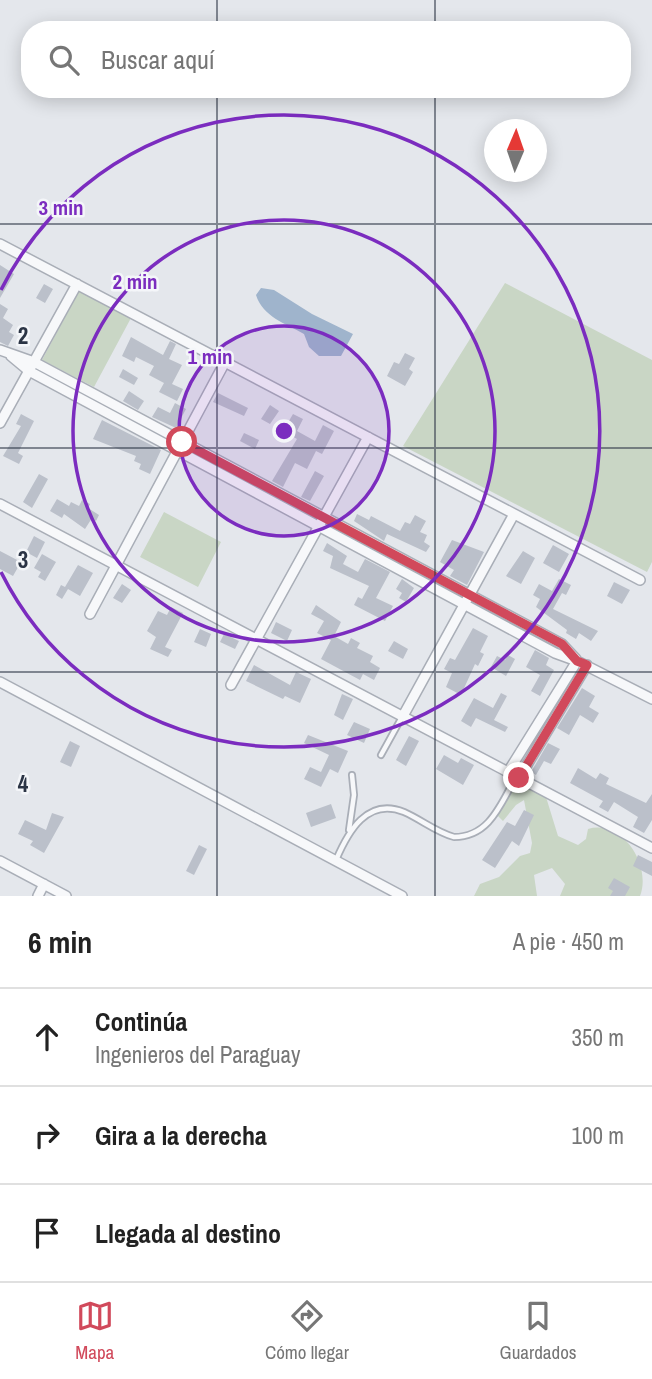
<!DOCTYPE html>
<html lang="es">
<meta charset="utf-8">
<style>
body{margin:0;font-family:"Archivo Narrow",sans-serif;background:#f6f6f6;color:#222}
.compass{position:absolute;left:484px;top:119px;width:63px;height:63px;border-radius:50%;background:#fff;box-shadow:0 4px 18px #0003;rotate:2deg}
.stop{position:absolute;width:21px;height:21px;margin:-16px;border:5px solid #d1495b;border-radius:50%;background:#fff}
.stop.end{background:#d1495b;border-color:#fff;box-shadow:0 2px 7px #0008}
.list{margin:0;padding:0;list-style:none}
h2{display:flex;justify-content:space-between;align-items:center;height:91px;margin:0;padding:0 28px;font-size:30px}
h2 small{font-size:23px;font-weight:400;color:#767676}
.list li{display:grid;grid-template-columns:46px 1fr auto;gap:21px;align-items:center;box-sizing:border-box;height:98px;padding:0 28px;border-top:2px solid #e0e0e0}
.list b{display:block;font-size:26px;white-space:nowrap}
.list p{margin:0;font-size:23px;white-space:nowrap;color:#767676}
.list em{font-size:23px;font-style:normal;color:#767676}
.icon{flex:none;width:38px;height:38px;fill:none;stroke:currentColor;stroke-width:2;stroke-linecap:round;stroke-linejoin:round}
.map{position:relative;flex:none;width:652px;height:896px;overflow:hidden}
.search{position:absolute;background:#fff;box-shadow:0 4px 18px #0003;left:21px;right:21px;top:21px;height:77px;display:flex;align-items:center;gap:18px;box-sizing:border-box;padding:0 24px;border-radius:28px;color:#767676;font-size:26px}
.sheet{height:385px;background:#fff}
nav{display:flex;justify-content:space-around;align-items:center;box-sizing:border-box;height:98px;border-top:2px solid #e0e0e0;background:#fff;font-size:19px;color:#767676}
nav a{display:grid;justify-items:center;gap:4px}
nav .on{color:#d1495b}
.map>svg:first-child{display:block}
</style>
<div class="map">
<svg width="652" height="896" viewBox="0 0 652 896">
<rect width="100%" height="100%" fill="#e4e7ec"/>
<path fill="#c9d6c5" d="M505,283L652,360V562L647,572L403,446Z
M79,291L131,318L94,387L42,360Z
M164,512L221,542L198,587L140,557Z
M515,782L546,797L558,836L578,845L586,839L588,829C622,819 652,865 640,896H560L565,884L552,868L534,875L537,896H474L480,884L499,877L520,856L530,853L532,843L524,800L516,805L503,821L496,814L508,798L506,788Z"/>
<path fill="#9fb4cc" d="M261,288L274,290L312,314L353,334L341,356H319L309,347L304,334C285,323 263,317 256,295Z"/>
<path fill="#bbc0ca" d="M0,265L14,274L0,298Z
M44,284L53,289L45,303L36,298Z
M0,304L8,309L3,318L13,325L9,332L14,335L8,346L0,342Z
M131,337L163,355L170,341L176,344L169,359L182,365L172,384L183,389L177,401L159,392L164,383L149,375L154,366L136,357L134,362L122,356Z
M405,353L415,358L409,369L413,372L405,386L387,376L394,362L399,364Z
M123,369L138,378L134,385L119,377Z
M129,391L144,401L138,410L123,401Z
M218,393L248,408L244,416L213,402Z
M175,403L186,409L176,428L152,417L158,407L170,413Z
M270,405L279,411L270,424L261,419Z
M21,414L34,421L18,453L23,456L19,464L3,456L21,426L16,424Z
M293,414L303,419L297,431L315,441L323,425L334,431L322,454L316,451L307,469L295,463L283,487L272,481L297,439L283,431Z
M102,420L161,450L150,474L139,469L141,464L134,461L136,456L93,439Z
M244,433L259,440L255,449L240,441Z
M315,471L324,476L310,501L301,497Z
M39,474L48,479L32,508L23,502Z
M57,499L69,506L71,502L79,506L82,500L90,504L88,508L99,515L96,521L92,518L85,529L64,514L62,518L50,511Z
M357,514L369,520L371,516L400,531L405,522L410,524L415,515L426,521L420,532L427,535L424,542L430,546L426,552L387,534L384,541L354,521Z
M34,536L45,542L37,558L26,552Z
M452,540L484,552L467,585L450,576L454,570L440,562Z
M327,543L347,556L343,564L358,572L365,559L390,572L376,598L393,606L385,621L354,605L358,597L362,599L369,586L330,568L333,556L323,551Z
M553,545L569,554L559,572L543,563Z
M0,551L21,562L13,576L0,569Z
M523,551L535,558L521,584L506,576Z
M42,554L56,562L45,581L38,577L41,572L34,568Z
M78,565L93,573L80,596L68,589L62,599L56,595L61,585L65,587Z
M402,579L414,588L406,602L399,598L402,593L396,589Z
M559,579L571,585L566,595L562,593L553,609L598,631L591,641L579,633L576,639L566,633L567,630L536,607L540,599L533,595L539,584L552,591Z
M614,582L630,590L622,604L607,596Z
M122,584L131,590L122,603L113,598Z
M316,605L341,622L334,636L348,644L351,638L360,643L357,648L373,656L370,662L380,668L374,680L363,674L360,680L321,659L331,640L317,633L324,621L311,614Z
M171,607L183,613L165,647L172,650L168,657L150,649L156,637L147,631L158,611L167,615Z
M276,622L292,630L287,641L271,633Z
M473,628L488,636L480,652L484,654L478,666L475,664L461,695L446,687L452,673L444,669L450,658L455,660Z
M200,629L211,634L206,647L194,642Z
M224,634L239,641L235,649L220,642Z
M394,641L408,649L403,659L388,651Z
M535,650L549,658L546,665L554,670L540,696L531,691L540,675L526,667Z
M508,655L515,659L506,676L491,667L497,656L505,660Z
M254,665L290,685L296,672L311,679L300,703L285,696L283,699L246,681Z
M582,688L595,696L589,707L599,713L593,723L580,715L569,735L557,728Z
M501,693L507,696L494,720L508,727L505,732L476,718L471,727L461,721L474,698L493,708Z
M342,694L353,699L343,720L334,715Z
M354,722L370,729L364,743L347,735Z
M308,735L348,751L338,773L330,769L321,787L304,779L310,767L321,772L329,755L304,743Z
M409,736L419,741L406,766L396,760Z
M70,741L80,746L71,767L60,762Z
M548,743L560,749L551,764L544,761L536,775L531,772Z
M444,755L458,763L461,758L474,765L463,785L436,769Z
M578,768L596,779L600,773L609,778L606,784L646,803L652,794V820L644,833L633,827L638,817L614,802L608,812L599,807L603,801L570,783Z
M331,804L336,818L311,827L306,813Z
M524,810L534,815L519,846L512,841L495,868L482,860L507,822L515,826Z
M52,813L64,817L44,853L30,845L33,841L18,834L25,820L46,830Z
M199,845L207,849L194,875L186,871Z
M638,855L652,862V876L633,866Z
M614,878L630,887L625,896H610L613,891L608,888Z"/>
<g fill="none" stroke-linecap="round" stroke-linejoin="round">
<defs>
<path id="service" d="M381,755L402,717
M349,830L354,795L352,775
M336,860C348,832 367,797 404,812C422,820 436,832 454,837C490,837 501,803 516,777"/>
<path id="minor" d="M0,244L640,580
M0,350L34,362L562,644L576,659
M11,356L29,371L555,653L577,661L652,699
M0,423L77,284
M0,504L652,848
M90,614L225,362
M0,682L402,896
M231,685L368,437
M403,716L514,514
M508,772L577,661
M519,778L587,665
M0,861L66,896
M38,896L44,884"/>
</defs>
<use href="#service" stroke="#a9aeb7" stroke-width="8"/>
<use href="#minor" stroke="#a9aeb7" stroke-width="12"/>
<use href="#service" stroke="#f7f8fa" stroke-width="4.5"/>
<use href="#minor" stroke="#f7f8fa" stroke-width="9"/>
</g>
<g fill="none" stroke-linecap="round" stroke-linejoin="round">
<path stroke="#d1495b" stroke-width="9" d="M182,442L562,644L577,661L587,665L519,778"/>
</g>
<path fill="none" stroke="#2b3445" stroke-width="2" stroke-opacity="0.55" d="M217,0V30M435,0V30M217,89V896M435,89V896M0,224H652M0,448H652M0,672H652"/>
<circle cx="284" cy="431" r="105" fill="#7b2cbf" fill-opacity=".12"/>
<g fill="none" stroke="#7b2cbf" stroke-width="3.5">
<circle cx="284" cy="431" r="105"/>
<circle cx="284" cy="431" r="211"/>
<path d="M1 290A316 316 0 1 1 1 572"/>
</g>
<g font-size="23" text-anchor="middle" font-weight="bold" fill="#2b3445" stroke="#f4f6f9" stroke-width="5" stroke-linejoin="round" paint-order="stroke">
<text x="23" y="344">2</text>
<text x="23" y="568">3</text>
<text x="23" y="792">4</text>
</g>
<circle cx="284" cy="431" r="10" fill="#7b2cbf" stroke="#f4f6f9" stroke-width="3.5"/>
<g font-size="21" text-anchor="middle" font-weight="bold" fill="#7b2cbf" stroke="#f4f6f9" stroke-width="5" stroke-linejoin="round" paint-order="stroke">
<text x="61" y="215">3 min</text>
<text x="135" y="289">2 min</text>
<text x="210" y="364">1 min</text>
</g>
</svg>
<svg class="compass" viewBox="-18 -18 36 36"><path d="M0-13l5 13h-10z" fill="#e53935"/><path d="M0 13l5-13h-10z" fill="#767676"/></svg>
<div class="stop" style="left:182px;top:442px"></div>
<div class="stop end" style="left:519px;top:778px"></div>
<div class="search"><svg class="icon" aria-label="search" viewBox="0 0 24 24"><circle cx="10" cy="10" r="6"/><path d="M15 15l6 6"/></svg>Buscar aquí</div>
</div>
<section class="sheet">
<h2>6 min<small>A pie · 450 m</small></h2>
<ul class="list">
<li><svg class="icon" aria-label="ahead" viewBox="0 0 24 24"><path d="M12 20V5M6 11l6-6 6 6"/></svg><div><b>Continúa</b><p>Ingenieros del Paraguay</p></div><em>350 m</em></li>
<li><svg class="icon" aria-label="right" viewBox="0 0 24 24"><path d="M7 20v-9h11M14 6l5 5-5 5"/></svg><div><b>Gira a la derecha</b></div><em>100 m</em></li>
<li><svg class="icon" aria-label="arrive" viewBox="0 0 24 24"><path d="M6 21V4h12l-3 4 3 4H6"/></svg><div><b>Llegada al destino</b></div></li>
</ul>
</section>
<nav>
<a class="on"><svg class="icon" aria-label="map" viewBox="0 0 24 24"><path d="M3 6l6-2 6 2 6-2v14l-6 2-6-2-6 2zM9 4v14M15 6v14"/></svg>Mapa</a>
<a><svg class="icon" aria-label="directions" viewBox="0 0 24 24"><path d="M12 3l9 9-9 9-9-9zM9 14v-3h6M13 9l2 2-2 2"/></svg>Cómo llegar</a>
<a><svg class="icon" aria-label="saved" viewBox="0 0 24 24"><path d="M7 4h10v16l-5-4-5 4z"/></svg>Guardados</a>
</nav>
